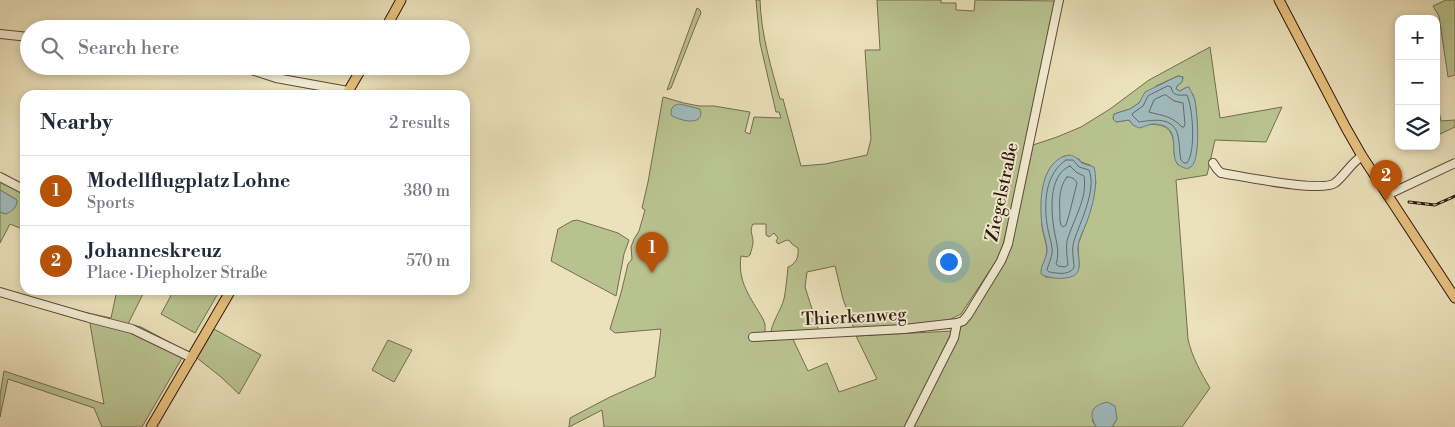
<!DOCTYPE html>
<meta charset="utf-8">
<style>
body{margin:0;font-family:"Libre Bodoni",serif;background:#f6f6f7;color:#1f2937}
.controls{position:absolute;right:15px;top:15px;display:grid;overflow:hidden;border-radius:10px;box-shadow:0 2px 8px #0003}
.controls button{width:45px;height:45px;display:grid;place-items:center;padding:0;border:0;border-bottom:1px solid #e0e1e3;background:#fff;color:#1f2937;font:25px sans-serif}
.you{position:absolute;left:948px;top:261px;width:18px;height:18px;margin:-12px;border:4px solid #fff;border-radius:50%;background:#1a73e8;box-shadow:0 0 0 8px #1a73e833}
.badge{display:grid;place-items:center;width:32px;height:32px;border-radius:50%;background:#b45309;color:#fff;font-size:16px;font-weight:700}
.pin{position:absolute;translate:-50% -41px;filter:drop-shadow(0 1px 2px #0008)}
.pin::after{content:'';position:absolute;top:26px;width:18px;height:15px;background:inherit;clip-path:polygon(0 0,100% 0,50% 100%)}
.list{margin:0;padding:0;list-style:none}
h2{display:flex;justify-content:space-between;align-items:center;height:65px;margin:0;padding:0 20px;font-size:21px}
h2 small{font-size:16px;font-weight:400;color:#747a83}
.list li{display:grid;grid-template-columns:32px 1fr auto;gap:15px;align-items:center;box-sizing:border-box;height:70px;padding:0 20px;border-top:1px solid #e0e1e3}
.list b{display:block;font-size:19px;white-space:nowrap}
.list p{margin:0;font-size:16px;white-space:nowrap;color:#747a83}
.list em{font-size:16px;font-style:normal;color:#747a83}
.icon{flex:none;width:28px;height:28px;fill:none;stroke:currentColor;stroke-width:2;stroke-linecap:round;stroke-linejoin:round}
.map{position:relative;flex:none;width:1455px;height:427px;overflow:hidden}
.search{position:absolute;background:#fff;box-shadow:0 2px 8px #0003;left:20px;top:20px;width:450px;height:55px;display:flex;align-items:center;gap:12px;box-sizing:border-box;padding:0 18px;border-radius:28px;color:#747a83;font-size:19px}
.panel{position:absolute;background:#fff;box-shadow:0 2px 8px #0003;left:20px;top:90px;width:450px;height:205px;border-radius:15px}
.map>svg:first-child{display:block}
</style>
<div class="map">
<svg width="1455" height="427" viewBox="0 0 1455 427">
<rect width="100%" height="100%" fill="#ebe1ba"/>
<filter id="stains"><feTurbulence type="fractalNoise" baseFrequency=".004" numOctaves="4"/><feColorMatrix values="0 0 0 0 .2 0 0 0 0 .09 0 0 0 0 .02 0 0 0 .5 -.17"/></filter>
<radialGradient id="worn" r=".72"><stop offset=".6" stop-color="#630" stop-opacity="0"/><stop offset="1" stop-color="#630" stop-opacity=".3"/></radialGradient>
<path fill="#b8c28f" stroke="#746c4e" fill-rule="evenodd" d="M756,0H760C761,34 771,67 780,99H783L801,166L825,164L867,155L871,139L865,50H880L877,0H941V3H956V10L974,11L975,0L1057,1L1003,245L996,261L961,314L947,321L854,329L843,299L835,266L807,272L805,287L819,331L790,333L808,371L827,363L839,392L877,379L856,336L952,331L907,427H604L602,410L569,427L570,418L610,397L655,377L661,329L615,333L610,329L621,293L628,264L632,259L631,247L634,239L639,231L645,210L642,208L648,182L663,97L684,103L699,106H714L750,112L745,132L750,134L754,117L781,118L779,112H776L760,43ZM753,224H766V235L769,237L774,233L778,238L776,241L778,244L787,240L790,241L792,244L798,248C799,257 796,264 788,267C787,277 786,289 784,299C781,310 771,324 771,333H765V324L763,319C751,298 737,282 741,256L747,257L750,255C751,251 753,246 753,242C753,235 749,231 753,224Z
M1446,0H1455V75L1448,77L1439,16L1433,6Z
M697,8L700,10L701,13L697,22L671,88L667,90Z
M1210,47L1220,118L1282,107L1266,142L1215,140L1207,175L1176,180L1188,339C1192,357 1201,373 1210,388L1182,427H1112L1117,419L1092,420L1096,427H912L959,330L999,272L1009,247L1033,145L1057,137L1081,127L1110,109L1149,80ZM1178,76L1183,77L1182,82L1177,86L1176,90L1180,91L1185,88C1188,89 1190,91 1192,93C1198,102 1198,143 1196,155L1178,165C1174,159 1174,152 1174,145C1172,119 1153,125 1133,125L1129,120L1116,122L1113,118L1114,114L1130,109L1139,103L1156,86ZM1064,156L1079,159L1081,162L1090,165L1096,183L1087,221L1078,244L1079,267L1051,277H1045L1042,267C1051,249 1045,245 1042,226C1041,220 1042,213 1042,207C1042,184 1044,169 1064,156Z
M1436,96L1441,121L1455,120V127L1436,136Z
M0,180L25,193V230L10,224L0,243V212L6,214L17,200L0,190Z
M577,220L618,233L629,240L624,254L616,296L551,261L558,229L572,221Z
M117,290H145L128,324L141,327L186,351L142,427H102L94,408L8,379L0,417V395L4,371L104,404L89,318L74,310L111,318Z
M174,290H220L195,333L161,314Z
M214,329L261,355L239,394L221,377L197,358Z
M388,340L412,350L394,382L372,370Z"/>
<path fill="#9fbabc" stroke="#737976" d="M1178,76L1183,77L1182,82L1177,86L1176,89L1180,91L1187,87H1189C1191,92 1194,96 1195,101C1197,112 1202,164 1189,168C1187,169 1184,168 1182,167C1164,160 1187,125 1154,124C1149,124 1144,127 1139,128L1133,125L1129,120L1116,122L1113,119L1114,114L1130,109L1139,103L1145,92Z
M680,104L700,109C706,127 679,121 671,115C671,107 673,105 680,104Z
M1069,155C1076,156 1077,159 1082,163C1086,165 1090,165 1094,167C1099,183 1092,209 1086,224C1083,231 1079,239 1078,246C1077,254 1082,266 1077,273C1071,281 1048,279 1041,274C1040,265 1048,258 1047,248C1046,240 1043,233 1042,225C1039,203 1040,160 1069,155Z
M0,190L17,200C17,208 12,211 6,214L0,212Z
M1107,402L1115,406L1117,419L1112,427H1096C1088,412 1092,406 1107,402Z"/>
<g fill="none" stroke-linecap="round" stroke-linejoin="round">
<path stroke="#686865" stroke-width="1" d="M1168,86L1171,87C1173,97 1179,95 1187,95C1193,109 1196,151 1187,163H1184L1181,160C1179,152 1180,144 1178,136C1174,116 1153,120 1139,122L1132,115L1133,113L1143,106L1148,96Z
M1164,95H1166L1174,101L1183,103L1185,124L1184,127H1182C1170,115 1163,116 1149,112L1154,100Z
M1066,160H1073L1079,167L1089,170C1097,190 1080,222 1074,241C1071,250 1074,259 1074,268C1067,276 1058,273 1049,272L1047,270C1049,262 1053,256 1052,248C1051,240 1048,232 1047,224C1044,202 1045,174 1066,160Z
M1070,166L1076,172L1084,176C1088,198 1073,220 1067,241C1066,249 1067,257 1068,265L1065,267L1058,266L1056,264C1061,249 1054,237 1053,222C1051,205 1050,174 1070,166Z
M1067,177C1071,176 1076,180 1077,183L1069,215L1066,225L1063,227L1061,225L1060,221C1060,207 1057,189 1067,177Z"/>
<defs>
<path id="minor" d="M0,34L29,37
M239,66L276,78L348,91
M1213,163L1217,169L1221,173C1241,176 1321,193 1335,183C1345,175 1351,163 1362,156
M0,177L25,190
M1387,195L1455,163
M0,292L89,318L132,329L192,358
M753,337L904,329L957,323
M909,427L954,338L957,323L963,321L968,315L1001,261L1008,244L1059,0"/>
<path id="major" d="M1279,0L1346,128L1362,156L1455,298
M385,29L401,0
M346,95L363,66
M151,427L231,290"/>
</defs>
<use href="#minor" stroke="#5f4a39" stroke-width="10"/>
<use href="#major" stroke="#30170e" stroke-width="11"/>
<use href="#minor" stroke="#f2ecd2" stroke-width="8"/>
<use href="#major" stroke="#e6c07d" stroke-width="9"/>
<defs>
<path id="rail" d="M1409,202L1435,205L1455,196"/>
</defs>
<use href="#rail" stroke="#30170e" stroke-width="3"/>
<use href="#rail" stroke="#f2ecd2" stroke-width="1" stroke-dasharray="4" stroke-linecap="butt"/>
</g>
<g text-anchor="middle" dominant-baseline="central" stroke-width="4" stroke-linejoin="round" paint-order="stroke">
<g font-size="18" fill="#30170e" stroke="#f2ecd2">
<text transform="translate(1002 192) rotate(-78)">Ziegelstraße</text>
<text transform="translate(854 317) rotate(-3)">Thierkenweg</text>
</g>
</g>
<rect width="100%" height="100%" filter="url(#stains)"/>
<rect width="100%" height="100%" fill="url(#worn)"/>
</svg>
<div class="controls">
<button>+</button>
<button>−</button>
<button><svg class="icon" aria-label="layers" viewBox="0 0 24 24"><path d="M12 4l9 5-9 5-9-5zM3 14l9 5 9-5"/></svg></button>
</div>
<div class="you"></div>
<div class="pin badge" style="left:652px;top:273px">1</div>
<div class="pin badge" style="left:1386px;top:201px">2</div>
<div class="search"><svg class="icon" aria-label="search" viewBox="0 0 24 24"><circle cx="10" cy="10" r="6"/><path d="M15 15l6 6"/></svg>Search here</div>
<section class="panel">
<h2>Nearby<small>2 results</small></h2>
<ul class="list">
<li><span class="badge">1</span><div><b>Modellflugplatz Lohne</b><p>Sports</p></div><em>380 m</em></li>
<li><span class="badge">2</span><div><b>Johanneskreuz</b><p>Place · Diepholzer Straße</p></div><em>570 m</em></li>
</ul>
</section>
</div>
